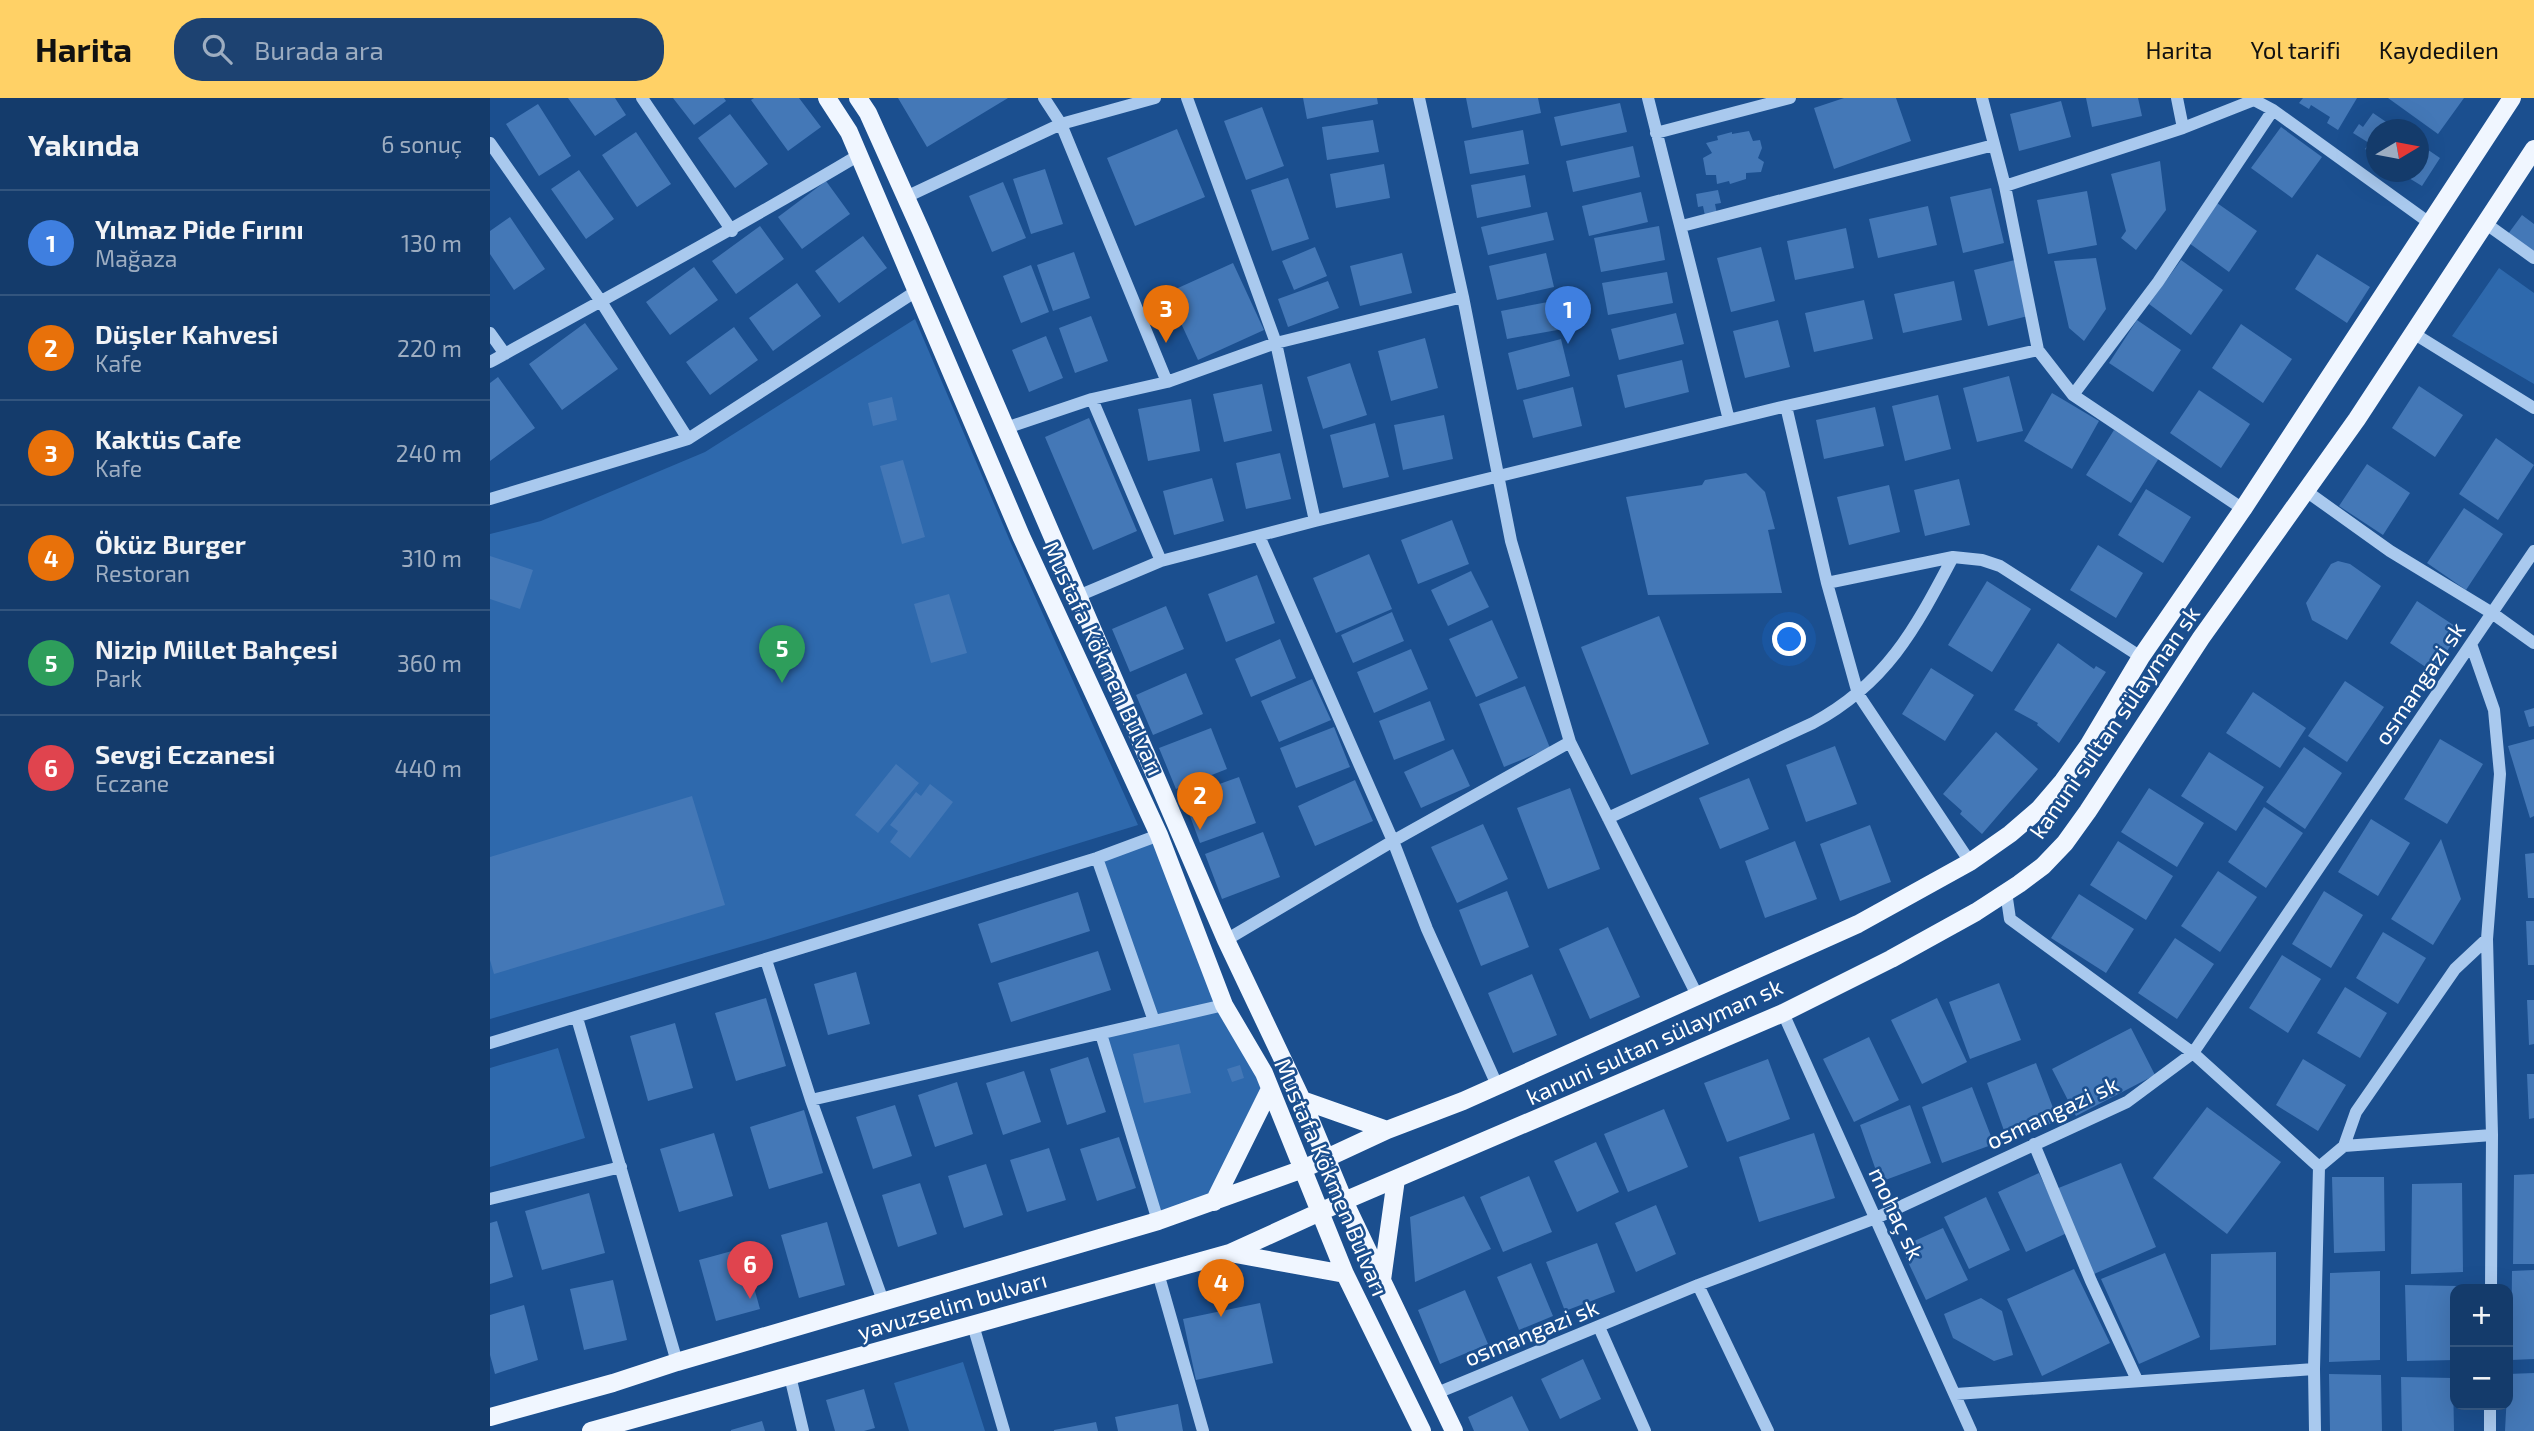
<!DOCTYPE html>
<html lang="tr">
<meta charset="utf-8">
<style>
body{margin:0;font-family:"Exo 2",sans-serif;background:#1d4271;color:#f1f3f6}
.controls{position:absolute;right:21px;bottom:21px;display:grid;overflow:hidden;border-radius:14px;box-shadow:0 7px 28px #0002}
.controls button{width:63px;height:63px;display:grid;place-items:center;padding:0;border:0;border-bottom:2px solid #33557e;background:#143b6b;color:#f1f3f6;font:35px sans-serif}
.compass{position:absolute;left:1876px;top:21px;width:63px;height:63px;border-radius:50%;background:#143b6b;box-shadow:0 7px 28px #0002;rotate:80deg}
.you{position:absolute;left:1300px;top:542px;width:24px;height:24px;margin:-18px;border:5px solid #fff;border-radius:50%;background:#1a73e8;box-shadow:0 0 0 10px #1a73e833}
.badge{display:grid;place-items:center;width:46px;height:46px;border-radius:50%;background:#ffd166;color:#fff;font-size:23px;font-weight:700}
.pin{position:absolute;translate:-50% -58px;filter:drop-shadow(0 2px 4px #0008)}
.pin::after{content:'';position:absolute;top:37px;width:24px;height:21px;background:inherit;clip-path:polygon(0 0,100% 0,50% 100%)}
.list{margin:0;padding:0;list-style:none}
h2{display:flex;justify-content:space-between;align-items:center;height:91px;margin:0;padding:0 28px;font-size:30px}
h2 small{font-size:23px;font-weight:400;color:#9dadc1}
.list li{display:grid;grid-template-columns:46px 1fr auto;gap:21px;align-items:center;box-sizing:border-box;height:105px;padding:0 28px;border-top:2px solid #33557e}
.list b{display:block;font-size:26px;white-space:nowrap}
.list p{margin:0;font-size:23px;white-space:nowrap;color:#9dadc1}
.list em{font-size:23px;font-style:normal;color:#9dadc1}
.icon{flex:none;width:38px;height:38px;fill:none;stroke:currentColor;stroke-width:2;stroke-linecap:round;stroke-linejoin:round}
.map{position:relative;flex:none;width:2044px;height:1333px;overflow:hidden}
header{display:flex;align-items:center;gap:42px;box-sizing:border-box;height:98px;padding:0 35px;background:#ffd166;color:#111}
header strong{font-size:33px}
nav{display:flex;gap:38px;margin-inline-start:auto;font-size:24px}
.search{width:490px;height:63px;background:#1d4271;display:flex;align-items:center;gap:18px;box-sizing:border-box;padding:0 24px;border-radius:28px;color:#9dadc1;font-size:26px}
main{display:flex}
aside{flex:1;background:#143b6b}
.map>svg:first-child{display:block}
</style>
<header>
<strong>Harita</strong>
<div class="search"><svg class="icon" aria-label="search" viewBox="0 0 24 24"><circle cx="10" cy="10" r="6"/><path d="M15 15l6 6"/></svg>Burada ara</div>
<nav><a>Harita</a><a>Yol tarifi</a><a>Kaydedilen</a></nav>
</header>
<main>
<aside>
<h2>Yakında<small>6 sonuç</small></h2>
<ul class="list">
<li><span class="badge" style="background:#3f7fe0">1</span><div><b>Yılmaz Pide Fırını</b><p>Mağaza</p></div><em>130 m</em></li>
<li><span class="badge" style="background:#e8710a">2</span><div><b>Düşler Kahvesi</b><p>Kafe</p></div><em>220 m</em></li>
<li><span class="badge" style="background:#e8710a">3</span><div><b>Kaktüs Cafe</b><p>Kafe</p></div><em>240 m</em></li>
<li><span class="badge" style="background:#e8710a">4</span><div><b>Öküz Burger</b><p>Restoran</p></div><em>310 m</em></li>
<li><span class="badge" style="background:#2e9e5b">5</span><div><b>Nizip Millet Bahçesi</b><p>Park</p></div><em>360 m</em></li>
<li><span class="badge" style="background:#e0444e">6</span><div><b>Sevgi Eczanesi</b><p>Eczane</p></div><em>440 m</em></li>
</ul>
</aside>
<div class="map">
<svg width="2044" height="1333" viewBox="0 0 2044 1333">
<rect width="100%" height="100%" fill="#1b4f8f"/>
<path fill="#2e69ad" d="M2009,170L2044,195V286L1962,238Z
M425,221L520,443L648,727L271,843L0,921V436L51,423L215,354Z
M669,737L780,991L724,1104L668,1123L611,936L664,923L607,760Z
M68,950L95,1040L0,1069V970Z
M473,1264L495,1333H419L404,1285Z"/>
<path fill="#4478b7" d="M78,0H125L136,17L105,38Z
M183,0H234L236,3L204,27Z
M264,0H309L331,29L298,53L261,2Z
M408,0H518L437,49Z
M813,0H887L888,6L817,21Z
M976,0H1048L1051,15L982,30Z
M1354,0H1406L1421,43L1344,71L1324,10Z
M1596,0H1648L1652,18L1602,29Z
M1813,0H1867L1848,32L1837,25L1840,19L1821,7L1819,11L1809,5Z
M1898,0H1974L1948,36Z
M1571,3L1581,39L1529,53L1520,16Z
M1130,5L1137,34L1071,48L1064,19Z
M48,6L81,58L49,78L16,26Z
M772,9L794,68L756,82L734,23Z
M1883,15L1908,32H1886V58L1875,51L1879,45L1863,35L1869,26L1873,29Z
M240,16L278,66L245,90L208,40Z
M883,22L889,54L837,62L832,29Z
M1791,29L1832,59L1802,100L1761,70Z
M687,31L715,99L645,128L617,60Z
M1033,32L1039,66L980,76L974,43Z
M1259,33L1263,43L1270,42L1272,50L1268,60L1274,64L1271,74L1256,75V81L1240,86L1239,83L1227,86L1226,77H1216L1213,60L1222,55L1216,45L1228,42L1227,38L1242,34V36Z
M146,34L181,86L147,109L112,57Z
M1928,45L1950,60L1932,88L1909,74H1928Z
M1143,48L1150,79L1083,94L1076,63Z
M1670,63L1676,112L1646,152L1631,140L1636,133L1621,76Z
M894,66L900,100L846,110L840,76Z
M555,71L573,126L541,136L523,81Z
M89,72L124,121L96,141L61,91Z
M1035,77L1041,109L987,120L981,87Z
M798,80L819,141L782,153L761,92Z
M336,83L360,116L312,151L288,119Z
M513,84L536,140L502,154L479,98Z
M1501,90L1514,145L1473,155L1460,99Z
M1228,92L1231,105L1225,106L1227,116L1215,118L1213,108L1208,109L1206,96Z
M1597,93L1607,147L1558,156L1547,102Z
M1151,94L1158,124L1099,138L1092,108Z
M1727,105L1767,133L1739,174L1699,145Z
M1438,108L1447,147L1388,160L1379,121Z
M1057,114L1064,142L998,157L991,129Z
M2032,117L2044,126V155L2018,136Z
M20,119L55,171L24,192L0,156V133Z
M270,128L294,161L246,196L222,163Z
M1169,128L1175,162L1111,174L1104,140Z
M1356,130L1364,170L1305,182L1297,143Z
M373,138L397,170L349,205L325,173Z
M825,149L837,178L804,192L792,163Z
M1271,149L1285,203L1241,214L1227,160Z
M584,154L600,200L563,213L547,167Z
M912,155L922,195L870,208L860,168Z
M1056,155L1064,189L1007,202L999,168Z
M1827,156L1880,189L1857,225L1805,191Z
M1606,160L1616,211L1594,243L1579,230L1564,163Z
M1525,162L1538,218L1498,228L1484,172Z
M1691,162L1733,192L1701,237L1659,206Z
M743,165L774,232L708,262L677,195Z
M541,167L559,214L531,225L513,178Z
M204,169L228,202L180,237L156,204Z
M1177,174L1183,205L1118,217L1112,185Z
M838,183L849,210L798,229L788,201Z
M1464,183L1472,222L1413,235L1404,196Z
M307,185L331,218L283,253L259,220Z
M1079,200L1084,229L1017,241L1011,213Z
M1374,202L1383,241L1324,254L1315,215Z
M1186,215L1194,246L1129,262L1121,231Z
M601,218L618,263L585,275L569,230Z
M1288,222L1300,269L1255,280L1243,233Z
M1647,222L1691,252L1663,294L1619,265Z
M95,225L128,271L72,312L39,266Z
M1751,226L1802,261L1773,305L1722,270Z
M244,229L268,262L220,297L196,264Z
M556,238L573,280L539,294L522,252Z
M935,240L948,290L901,303L888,253Z
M1071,241L1080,278L1027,292L1018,255Z
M1192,262L1199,294L1135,310L1127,277Z
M860,265L877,317L833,331L817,279Z
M1519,278L1533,333L1487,344L1473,290Z
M8,279L45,330L0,363V285Z
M772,286L782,333L734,344L723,296Z
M1929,288L1973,317L1945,359L1902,330Z
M1083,289L1092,328L1043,340L1033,302Z
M1709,292L1760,326L1731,370L1680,335Z
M1562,295L1609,323L1582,371L1534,343Z
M1448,297L1461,351L1415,363L1402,308Z
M402,299L407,322L383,328L378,305Z
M701,301L710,353L658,363L648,311Z
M1385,309L1394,348L1334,361L1326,322Z
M954,317L963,361L913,372L904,327Z
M599,320L647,433L603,452L555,339Z
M885,325L899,379L853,390L840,337Z
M1624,332L1669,360L1641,405L1596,377Z
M2006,340L2044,367L2008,422L1969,396Z
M790,355L801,401L756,411L746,365Z
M413,362L435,439L412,446L390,368Z
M1877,366L1920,395L1893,437L1849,408Z
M1256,375L1275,394L1285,431L1278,432L1292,495L1158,497L1136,399L1212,387L1215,382Z
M722,380L734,423L684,437L673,393Z
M1469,381L1480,427L1435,438L1424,392Z
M1399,387L1410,434L1359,447L1347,399Z
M1656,391L1701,419L1673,465L1628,437Z
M1974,410L2013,436L1976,492L1937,465Z
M962,422L979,466L928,486L911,442Z
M1608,447L1653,475L1626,520L1580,492Z
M879,456L902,511L846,535L823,480Z
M0,458L43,472L30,511L0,501Z
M1848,463L1860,466L1891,488L1857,542L1822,522L1816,505L1841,466Z
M981,473L999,509L958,528L941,492Z
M767,477L785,525L736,544L718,496Z
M1497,483L1541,511L1502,574L1458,547Z
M459,496L477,555L441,565L424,506Z
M1927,503L1971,532L1943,574L1900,545Z
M676,508L694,551L640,574L622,531Z
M902,514L914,543L863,565L851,537Z
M1169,518L1219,646L1141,677L1091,549Z
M1002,522L1028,580L986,599L959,541Z
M790,541L806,580L761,599L745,561Z
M1568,545L1604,571L1606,568L1616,574L1569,645L1547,627L1548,625L1524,612Z
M921,551L938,591L884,615L867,574Z
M1441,570L1484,597L1455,643L1412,616Z
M696,575L713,616L663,637L646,597Z
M822,581L841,622L789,644L771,603Z
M1855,583L1894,609L1857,664L1818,638Z
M1035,588L1060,650L1014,669L989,606Z
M1763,594L1816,630L1790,670L1736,635Z
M940,603L955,642L904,662L889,623Z
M2044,610V628L2039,629L2034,613Z
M844,629L860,669L806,690L790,650Z
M721,630L737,671L686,691L669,650Z
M1506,634L1548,671L1492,736L1470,716L1472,713L1453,696Z
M1950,641L1993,666L1957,726L1914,701Z
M2044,641V718L2040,720L2018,648Z
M1345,648L1367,706L1316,724L1296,667Z
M1814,649L1852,675L1815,731L1776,704Z
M963,651L980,688L931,710L914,674Z
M1719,654L1774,689L1746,733L1691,698Z
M406,666L429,685L388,735L365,717Z
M749,679L766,725L710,745L693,699Z
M1259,680L1279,731L1230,751L1209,700Z
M865,682L883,723L825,748L808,708Z
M440,686L463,704L420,760L400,744L408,733L400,727L426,694L431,698Z
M1080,690L1110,771L1058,791L1027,710Z
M1659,690L1714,725L1687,769L1631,734Z
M202,698L235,807L4,876L0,862V759Z
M1774,709L1813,735L1776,790L1738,764Z
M1881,721L1920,745L1888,798L1848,774Z
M993,726L1018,781L967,805L941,749Z
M1380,727L1401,784L1350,803L1330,746Z
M773,734L790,779L732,801L715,756Z
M1951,741L1971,801L1943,847L1901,821Z
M1305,743L1327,801L1275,820L1255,763Z
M1628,743L1683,778L1656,822L1600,787Z
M2044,755V800H2038L2035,756Z
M1728,773L1767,799L1730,854L1691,828Z
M1017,793L1039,849L991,868L969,812Z
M1834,793L1873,817L1841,870L1802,846Z
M588,794L600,833L501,865L488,826Z
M1589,796L1644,831L1616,875L1561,840Z
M2036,823H2044V867H2038Z
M1118,829L1150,899L1100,921L1069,851Z
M1893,834L1936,860L1908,906L1866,880Z
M1685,840L1724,866L1687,921L1648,895Z
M608,853L621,892L521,924L508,885Z
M1792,857L1831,881L1798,935L1759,910Z
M366,874L380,926L338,937L324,886Z
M1042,876L1067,937L1023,955L998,895Z
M1509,885L1531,942L1480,961L1459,904Z
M1855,889L1897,915L1870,960L1827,935Z
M276,900L296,968L246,983L225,915Z
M1447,900L1477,964L1432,986L1401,922Z
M2037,902H2044V946L2039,947Z
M185,925L203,990L158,1003L140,938Z
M1641,930L1665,977L1586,1018L1562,971Z
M1379,939L1409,1002L1364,1024L1333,961Z
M689,946L701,995L654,1005L643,956Z
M598,959L616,1014L577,1027L560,971Z
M1278,961L1300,1021L1237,1044L1214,985Z
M1813,961L1856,987L1828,1033L1786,1007Z
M1546,965L1568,1023L1517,1041L1497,985Z
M750,967L754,980L742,984L737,971Z
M534,973L551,1024L513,1037L496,985Z
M2037,976H2044V1020L2039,1021Z
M467,984L483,1036L445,1049L428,997Z
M1482,989L1504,1046L1452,1065L1432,1009Z
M405,1007L422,1058L383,1071L366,1019Z
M1420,1007L1441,1065L1390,1084L1370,1027Z
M1717,1009L1791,1064L1737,1136L1663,1080Z
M1174,1011L1198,1069L1138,1094L1114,1036Z
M314,1012L333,1075L279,1091L260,1029Z
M224,1035L243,1098L189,1114L170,1051Z
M1324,1035L1345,1100L1269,1124L1249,1059Z
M629,1039L646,1090L607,1103L590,1051Z
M1106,1044L1129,1094L1087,1114L1064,1063Z
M559,1050L576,1102L537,1114L520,1062Z
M1631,1065L1666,1149L1604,1176L1566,1091Z
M496,1066L513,1117L474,1130L458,1078Z
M1549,1075L1577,1135L1536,1154L1508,1094Z
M2044,1076V1166H2023L2024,1077Z
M1039,1078L1062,1134L1013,1154L990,1099Z
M1842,1079H1894L1895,1153L1844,1155Z
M430,1085L447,1136L408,1149L392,1097Z
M1972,1085L1973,1174L1921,1176L1922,1086Z
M99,1095L115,1155L52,1172L35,1113Z
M974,1098L1001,1151L925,1184L920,1119Z
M1496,1099L1520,1152L1479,1171L1454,1119Z
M1166,1107L1186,1156L1146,1174L1125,1125Z
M7,1123L23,1179L0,1186V1125Z
M337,1124L355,1187L309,1200L291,1137Z
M1453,1130L1478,1182L1436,1202L1411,1149Z
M1107,1145L1125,1194L1075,1213L1056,1164Z
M253,1150L270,1211L226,1223L209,1162Z
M1786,1154V1247L1720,1252L1721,1156Z
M1675,1155L1710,1239L1649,1266L1611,1181Z
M1041,1165L1063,1218L1029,1232L1007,1179Z
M1584,1171L1620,1245L1552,1278L1517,1201Z
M2044,1172V1261L2021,1262L2022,1173Z
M1890,1173V1262L1839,1264L1840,1175Z
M123,1182L137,1242L94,1252L80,1191Z
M1915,1187L1967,1188V1191H1965V1262L1917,1263Z
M975,1192L998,1246L950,1266L928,1212Z
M1491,1200L1512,1213L1523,1257L1504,1263L1463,1240L1454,1216Z
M770,1205L783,1265L706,1282L693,1221Z
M34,1207L48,1262L5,1276L0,1257V1217Z
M1093,1261L1111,1301L1070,1321L1051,1281Z
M2044,1275V1333H2015L2018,1276Z
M1839,1276L1891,1277L1892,1333H1840Z
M1911,1279L1963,1280L1964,1333H1912Z
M374,1291L385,1330L374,1333H345L336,1302Z
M1022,1298L1039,1333H984L978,1319Z
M688,1306L693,1333H628L625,1319Z
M272,1323L275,1333H241V1332Z
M606,1324L608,1333H564V1332Z"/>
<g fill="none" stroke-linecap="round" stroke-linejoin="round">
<path stroke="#a9c9ee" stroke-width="12" d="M152,0L242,133
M554,0L571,26L677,284
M697,0L786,245L825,423
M929,0L973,199L1021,443L1080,644L1208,899
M1158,0L1239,322
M1492,0L1515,88L1548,252
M1687,0L1693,30
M1166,35L1300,0
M0,45L110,202L198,341L428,192
M1515,88L1693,30L1764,2L1783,12L1941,126
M416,99L571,26L665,0
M1995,125L2044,160
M1192,128L1504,47
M0,235L15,256
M1923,235L2044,310
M0,264C124,196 248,129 369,57
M1583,297L1668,184L1783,12
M602,301L671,463
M1296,308L1337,485L1368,596L1480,764
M516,330L602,301L677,284L786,245L973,199
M1816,393L1900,453L2002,515L2044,545
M0,401L198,341
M769,438L903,743L937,831L1007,987
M1337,485L1463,459
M588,498L671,463L825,423L1296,308L1548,252L1583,297L1753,411
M1981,546L2004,612L2010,676L1997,841L2002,1037L2001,1191
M1118,720L1323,625C1397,585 1425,531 1463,459L1492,462L1510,468L1651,559
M607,760L664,923
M1516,794L1520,821L1703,955L1829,1069L1824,1271L1825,1333
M736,842L903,743L1080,644
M276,862L321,1002L393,1203
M1293,915L1481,1333
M87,920L187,1264
M611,936L668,1123
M0,945L607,760L669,737
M321,1002L734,907
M1544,1046L1601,1183L1647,1282
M1854,1048L2002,1037
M1829,1069L1854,1048L1866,1014L1965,871L1997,841
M0,1101L131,1069
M668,1175L713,1333
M1208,1187L1278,1333
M483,1227L514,1333
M1109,1229L1155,1333
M300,1278L313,1333
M947,1295L1208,1187L1386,1120L1637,1004L1703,955L2044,453
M1466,1296L1824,1271
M2000,1333V1307"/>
<path stroke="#f0f6ff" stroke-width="18" d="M337,0L359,34L531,438L669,737L734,907L774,975L855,1176L932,1333
M368,0L378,15L431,133L736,842L812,1002L854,1103L964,1333
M812,1002L897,1032
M724,1104L780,991
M740,1155L855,1176
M892,1182L906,1081
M0,1319L123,1285L187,1264L668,1123L813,1071L897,1032L973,1003L1368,826L1480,764L1520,736L1549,711L1573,683L1598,648L1651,559L1753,411L2022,0
M101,1333L740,1155L854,1103L1293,915L1401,861L1486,814L1529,786L1553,768L1575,745L1598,713L1711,540L1867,321L2044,51"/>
</g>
<g text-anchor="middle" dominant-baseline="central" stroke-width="5" stroke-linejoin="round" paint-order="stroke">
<g font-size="23" fill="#fff" stroke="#1b4f8f">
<text transform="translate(614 560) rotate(65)">Mustafa Kökmen Bulvarı</text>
<text transform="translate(1929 585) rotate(-56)">osmangazi sk</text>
<text transform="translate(1624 624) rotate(-55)">kanuni sultan sülayman sk</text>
<text transform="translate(1164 943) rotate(-24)">kanuni sultan sülayman sk</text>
<text transform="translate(1562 1014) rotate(-25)">osmangazi sk</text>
<text transform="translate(842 1079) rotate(67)">Mustafa Kökmen Bulvarı</text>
<text transform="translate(1407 1115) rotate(65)">mohaç sk</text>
<text transform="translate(462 1207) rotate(-16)">yavuzselim bulvarı</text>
<text transform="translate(1041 1234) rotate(-22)">osmangazi sk</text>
</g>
</g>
</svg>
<div class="controls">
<button>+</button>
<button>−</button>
</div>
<svg class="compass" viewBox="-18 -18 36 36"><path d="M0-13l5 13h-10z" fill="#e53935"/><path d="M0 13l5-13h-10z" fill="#9dadc1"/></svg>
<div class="you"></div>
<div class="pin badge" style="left:1078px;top:246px;background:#3f7fe0">1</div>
<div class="pin badge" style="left:710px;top:732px;background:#e8710a">2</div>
<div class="pin badge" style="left:676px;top:245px;background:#e8710a">3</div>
<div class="pin badge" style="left:731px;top:1219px;background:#e8710a">4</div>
<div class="pin badge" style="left:292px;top:585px;background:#2e9e5b">5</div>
<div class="pin badge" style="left:260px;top:1201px;background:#e0444e">6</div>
</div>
</main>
